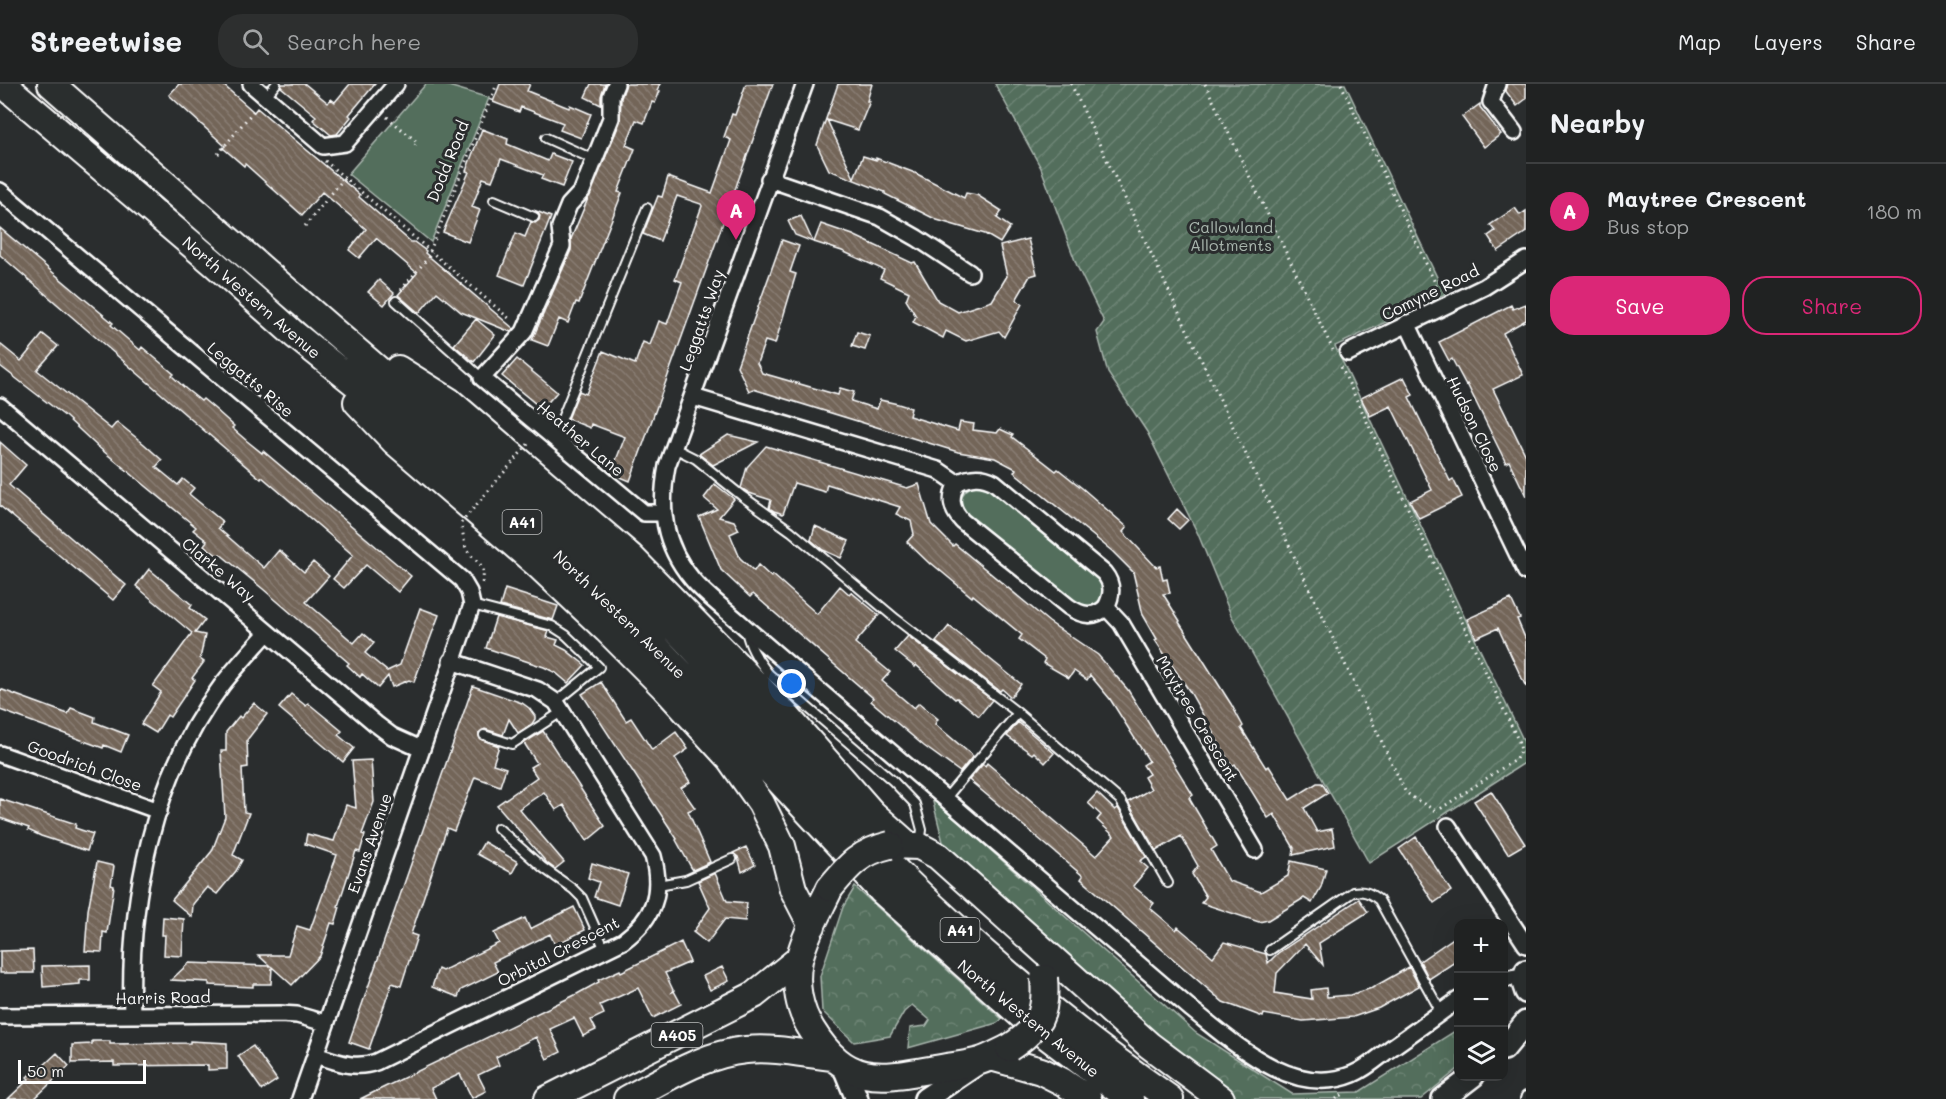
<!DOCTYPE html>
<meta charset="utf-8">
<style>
body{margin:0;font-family:Mali,sans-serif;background:#2d2f2f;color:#f1f3f6}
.controls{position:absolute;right:18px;bottom:18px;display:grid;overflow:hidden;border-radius:12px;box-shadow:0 6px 24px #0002}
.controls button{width:54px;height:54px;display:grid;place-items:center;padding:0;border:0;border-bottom:2px solid #3d3f40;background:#202222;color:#f1f3f6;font:30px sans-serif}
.scale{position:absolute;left:18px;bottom:15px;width:128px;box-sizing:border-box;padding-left:6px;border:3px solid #fff;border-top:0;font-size:16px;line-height:21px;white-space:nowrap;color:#fff;-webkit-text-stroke:4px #2a2d2e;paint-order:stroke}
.you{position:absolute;left:792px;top:600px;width:21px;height:21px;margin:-15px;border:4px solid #fff;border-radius:50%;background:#1a73e8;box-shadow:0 0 0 9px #1a73e833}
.badge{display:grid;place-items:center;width:39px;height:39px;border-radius:50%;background:#db2777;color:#fff;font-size:20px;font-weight:700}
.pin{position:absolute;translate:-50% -50px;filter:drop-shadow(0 2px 3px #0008)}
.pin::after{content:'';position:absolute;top:32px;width:21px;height:18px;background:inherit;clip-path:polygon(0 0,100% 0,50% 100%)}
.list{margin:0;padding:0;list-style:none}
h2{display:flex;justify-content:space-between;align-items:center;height:78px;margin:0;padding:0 24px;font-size:26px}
h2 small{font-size:20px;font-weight:400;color:#a2a4a5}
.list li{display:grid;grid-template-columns:39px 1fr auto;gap:18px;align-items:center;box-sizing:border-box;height:96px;padding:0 24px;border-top:2px solid #3d3f40}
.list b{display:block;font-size:22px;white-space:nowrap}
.list p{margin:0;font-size:20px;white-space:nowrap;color:#a2a4a5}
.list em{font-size:20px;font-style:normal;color:#a2a4a5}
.actions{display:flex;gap:12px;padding:18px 24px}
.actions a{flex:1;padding:14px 0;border:2px solid #db2777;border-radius:24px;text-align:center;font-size:21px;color:#db2777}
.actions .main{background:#db2777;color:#fff}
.icon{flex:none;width:33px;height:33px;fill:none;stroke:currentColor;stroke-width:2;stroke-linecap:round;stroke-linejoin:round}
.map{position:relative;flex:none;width:1526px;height:1015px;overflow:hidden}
header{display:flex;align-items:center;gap:36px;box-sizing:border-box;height:84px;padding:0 30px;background:#202222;border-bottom:2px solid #3d3f40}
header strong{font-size:28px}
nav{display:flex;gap:33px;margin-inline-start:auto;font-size:21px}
.search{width:420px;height:54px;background:#2d2f2f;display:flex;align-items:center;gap:15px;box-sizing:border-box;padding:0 21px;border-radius:24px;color:#a2a4a5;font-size:22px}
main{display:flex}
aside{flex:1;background:#202222}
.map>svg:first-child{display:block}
</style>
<header>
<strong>Streetwise</strong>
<div class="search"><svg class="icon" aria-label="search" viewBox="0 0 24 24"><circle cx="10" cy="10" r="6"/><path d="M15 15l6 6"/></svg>Search here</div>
<nav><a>Map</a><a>Layers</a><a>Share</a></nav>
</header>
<main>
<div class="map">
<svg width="1526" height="1015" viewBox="0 0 1526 1015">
<defs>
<pattern id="forest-crowns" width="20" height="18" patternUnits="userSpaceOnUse" patternTransform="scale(1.5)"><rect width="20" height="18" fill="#536e5c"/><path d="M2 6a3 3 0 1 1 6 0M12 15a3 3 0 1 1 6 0" fill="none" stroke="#6d8474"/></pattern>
<pattern id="garden-furrows" width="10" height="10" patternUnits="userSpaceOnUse" patternTransform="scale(1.5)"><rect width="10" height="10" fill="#536e5c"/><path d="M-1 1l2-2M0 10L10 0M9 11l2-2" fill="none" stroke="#6d8474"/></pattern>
<pattern id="building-back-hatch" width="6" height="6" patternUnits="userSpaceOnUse" patternTransform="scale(1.5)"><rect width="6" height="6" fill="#736559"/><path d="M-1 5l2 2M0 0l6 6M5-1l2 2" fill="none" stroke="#887c72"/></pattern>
</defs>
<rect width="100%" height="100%" fill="#2a2d2e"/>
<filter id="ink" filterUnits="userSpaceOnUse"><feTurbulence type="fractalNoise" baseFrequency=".0167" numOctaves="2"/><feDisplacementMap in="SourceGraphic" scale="12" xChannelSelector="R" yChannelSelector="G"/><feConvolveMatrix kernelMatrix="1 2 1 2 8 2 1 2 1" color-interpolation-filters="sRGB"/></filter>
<g filter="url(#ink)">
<path fill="#536e5c" stroke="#a9b6ae" stroke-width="1.5" d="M426,0H442L489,14L431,158L348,90Z
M975,401L988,404L1099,495C1110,513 1094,528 1075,519L967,433C957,421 959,407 975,401Z"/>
<path fill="url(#forest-crowns)" stroke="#a9b6ae" stroke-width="1.5" d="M932,714L1196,949L1292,1010L1359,1008L1458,945V985L1421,1015H1237L1144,943L944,762Z
M855,803L1002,935L997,939L908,964L910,944L926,942L930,936L912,921L904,928L890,952L854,958L822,927L820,892L843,823Z"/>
<path fill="url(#garden-furrows)" stroke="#a9b6ae" stroke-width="1.5" d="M995,0H1345L1445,210L1335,262L1526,662V678L1369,779L1231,531L1198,450L1147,348L1108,289L1097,248L1104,238L1077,182L1041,84Z"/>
<path fill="url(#building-back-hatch)" stroke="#fff" stroke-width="1.5" d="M179,0H222L254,28L257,24L360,111L359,113L411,158H414L426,167L425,169L514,245L511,248L461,228L437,208L419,229L398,211L417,189L376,154L359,174L349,166L366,145L322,108L302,131L245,80L244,82L223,64L225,62L169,11Z
M282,0H305L328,19L331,15L335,18L350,0H375L349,31L351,33L337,50L331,51L313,36L316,32L281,3Z
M500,0H530L527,7L569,24L570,21L591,30L581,54L560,46L563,39L521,23L519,28L493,18Z
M591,0H605L601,12V21L585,13Z
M626,0H660L657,6L660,7L655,19L652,18L644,39L636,36L626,61L635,65L618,108L622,109L579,219L576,218L568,239L559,235L548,262L532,256L571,166V155L620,38L621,14Z
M746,0H773L630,397L611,389L625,353L591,340L590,344L568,335L579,307L586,310L603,267L635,280L643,258L650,261L659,237L667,240L682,198L675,195L702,122L701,120L677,112L660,157L643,150L658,112L662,113L668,93L712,109L731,56L724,53L732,30L735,31Z
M838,0H872L867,17H870L858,46L827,36L854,94L863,72L876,76V74L915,89L964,114L966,109L977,111L1002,127L997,134L1010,143L1000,159L985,150L937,136L885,110V108L829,86L817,61Z
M1507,0H1526V15L1517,22L1505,6Z
M1480,20V23L1501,50L1484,63L1462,33Z
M482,45L508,55L507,60L548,77L551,70L572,78L562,103L541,95L543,91L501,75L492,97L483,94L472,123L480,126L468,158L443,148L469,88L466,87Z
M1515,124L1520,131L1526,127V148L1498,167L1488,152L1495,147L1490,141Z
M536,127L551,133L524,201L499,191L516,149L525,153L531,138L535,139L539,136L540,132Z
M801,132L813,158L795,151L788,137Z
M821,140L853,151L912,179L915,178L938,217L958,228L992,217L1007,192L1000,162L1028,155L1037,190L1030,192L1016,216L1022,220L1004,253L999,247L966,257L946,247L943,254L913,238L916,232L906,216L909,208L880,194L884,186L842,167L814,158Z
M0,144L113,239L111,241L140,266L142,263L161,279L174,290L172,292L186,305L201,317L203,315L215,325L234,342L232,344L247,357L262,369L263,367L411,492L398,508L366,481L344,504L333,495L353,471L262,393L261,395L207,349L0,171Z
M782,156L799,162L790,188L796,190L775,260L765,257L757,279L762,289L838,311L840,304L854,308L851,317L877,325L880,316L898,320L911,324L909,332L958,347L960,338L974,340L973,346L997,349L1000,345L1013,351L1012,353L1056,387L1058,385L1082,404L1127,443L1123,448L1156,483L1160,482L1163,496L1167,495L1170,509L1163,510L1180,537L1179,538L1231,620L1243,642L1241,644L1266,684L1269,682L1290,716L1317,699H1322L1328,709L1304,724L1317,748L1332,745L1335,762L1293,771L1294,764L1274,730L1268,734L1235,680L1232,682L1190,608L1155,556L1157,555L1143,531L1133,488L1112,467L1014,388L1016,385L995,374L958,368L753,305L749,307L737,282Z
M379,196L394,209L384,221L368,208Z
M1526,220V236L1503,249L1523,291L1493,305L1526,372V412L1509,377L1506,379L1467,300L1466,301L1452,275L1449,277L1439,258L1511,221L1513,225Z
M476,235L495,251L474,278L454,261Z
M857,248L870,252L865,266L852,262Z
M43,250L58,262L37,286L111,345L117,338L144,360L162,376L156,383L178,401L183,395L194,404L189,410L223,438L218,444L264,484L279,466L304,488L313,478L329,492L306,518L354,559L363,549L369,554L374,559L365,569L387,587L400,581L420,524L439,531L414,598L409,596L392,603L388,592L378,604L362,590L360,593L347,581L349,579L263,505L220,470L218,472L204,461L207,457L193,446L196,443L97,362L66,333L0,282V260L21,277Z
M517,275L557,308L542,325L502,292Z
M1404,293L1413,311L1409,313L1450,397L1453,395L1462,413L1419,434L1410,417L1432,406L1391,322L1370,332L1361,314Z
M728,351L758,358L713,381L699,370Z
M0,358L26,381L9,401L126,501L113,516L0,422Z
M766,362L907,404L919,400L931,440L953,462L955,460L1049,538L1098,571L1128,606L1193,711L1189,714L1217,762L1211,766L1229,797L1261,808L1288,792L1291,777L1326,785L1321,803L1312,819L1304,814L1268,836L1259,838L1201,819L1206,813L1192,790L1198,782L1181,752L1156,767L1128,718L1151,705L1144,693L1149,690L1143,681L1149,677L1110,615L1090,591L1087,596L1074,587L1069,594L1043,579L1045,575L1019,555L1022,551L973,511L972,513L931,479L930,480L907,458L914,450L911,437L896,430L900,423L827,400L825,408L794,399L783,430L774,427L769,424L771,416L749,409L741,404L747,383Z
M715,400L734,415L719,433L734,437L739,446L730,450L740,474L754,487L758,481L771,493L773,491L817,530L840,502L849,510L851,508L879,531L855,559L890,588L882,597L914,624L919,619L938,635L935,640L973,672L960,688L924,662L871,617L873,614L753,510L750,513L721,486L699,433L717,425L704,414Z
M1177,425L1188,436L1179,445L1168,435Z
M815,442L849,457L841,474L823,466L811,456Z
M149,485L192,521L190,524L205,536L195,549L205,551L200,575L204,578L192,594L195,596L170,633L167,631L156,649L141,640L161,608L153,602L192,549L136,502Z
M505,505L558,522L553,536L500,522Z
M1511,515L1520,534L1517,535L1526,556V603L1498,544L1476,554L1467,535Z
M496,533L549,547L547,553L558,556L556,561L566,566L585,581L568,599L556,589L544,583L486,564Z
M949,542L1021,600L1011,613L1002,605L1000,607L936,558Z
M908,552L992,616L979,632L957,614L955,615L916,581L915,583L895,567Z
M601,598L626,637L631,634L652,666L676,648L688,665L675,674L690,698L681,704L695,724L688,727L710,778L693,786L691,783L676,756L677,755L582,610Z
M473,602L522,619L529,624L535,632V635L532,640L518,649L509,635L503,651L485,645L479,649L480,655L499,662L493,680L506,684L500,702L475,693L454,747L447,744L411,850L417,852L401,902L392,899L369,965L349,958Z
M0,605L68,630L71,624L95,633L94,638L128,651L121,668L104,661L103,664L0,626Z
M291,610L306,622L308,619L342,647L338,651L354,664L343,678L279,624Z
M254,619L267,630L247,656L248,683L242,684L244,728L249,729L233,771L242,776L236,787L217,810L207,803L193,820L192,833L172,816L212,767L225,733L221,667H226V648L239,632L241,634Z
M1018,638L1054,669L1045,679L1034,668L1032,670L1007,652Z
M543,647L605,742L587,757L564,721L556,726L544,708L519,725L564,778L555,785L547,779L497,721L537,693L530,683L537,679L524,659Z
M371,676L374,718L362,750L365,751L360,768L356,767L338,822L340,823L335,840L331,839L320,872L292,901L272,883L271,900H253V903L209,901V898L171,896L189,879L270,882L258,871H288L297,842L310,846L337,771L305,760L307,750L334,757L346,721L356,724L352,677Z
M987,679L1096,772L1114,752L1097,736L1101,731L1088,719L1097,709L1115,726L1118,724L1146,773L1140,777L1148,784L1133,802L1154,819L1150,824L1176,846L1178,843L1213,873L1224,858L1266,870L1268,879L1278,869L1359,815L1368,828L1319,859L1323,881L1305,860L1277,889L1275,909L1312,915L1311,906L1326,904L1327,913L1350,911L1372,904L1409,883L1419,902L1379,924L1353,933L1329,935L1303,937L1264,930L1263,933L1223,918L1081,795L1083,792L1063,775L969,696L983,680L985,682Z
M1491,707L1525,760L1508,770L1474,717Z
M0,715L76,740L75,744L93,750L87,767L41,752L28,746L29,744L0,734Z
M1416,753L1451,807L1434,819L1399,765Z
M484,758L518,778L512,789L477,770Z
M746,763L755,781L742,788L738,773L733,769Z
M97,778L114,782L111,801L114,802L107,849L103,848L102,868L85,867L88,826Z
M592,779L628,790L618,821L594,813L599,798L588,794Z
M715,789L727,817L747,819L745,837L725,835L707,859L693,848L710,824L698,797Z
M574,823L585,846L555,861L550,850L493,878L498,888L461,906L458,913L432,903L438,885L442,887L499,859L494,849L525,834L530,845Z
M163,833L184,835L182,872L164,871L165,851H162Z
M1458,851V876L1429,895L1420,877Z
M681,858L690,878L665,889L673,906L672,908L674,907L681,920L653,934L638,904L600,921L604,930L591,936L596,946L583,952L574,934L550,945L561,968L547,975L536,953L496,973L499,981L478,991L486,1007L472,1014L460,990L431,1004L436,1015H360L577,910L599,898L598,896L620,886L621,888Z
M33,866L34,889H0V867Z
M90,881V896H80V900L43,903L42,882Z
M722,883L729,897L710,906L703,892Z
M92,957H110V960L190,959V957L227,959V985L208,986V981L114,982V978L72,979V961L92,960Z
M253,962L277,996L262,1006L238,972Z
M57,969L69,982L34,1015H8L29,995L27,993L40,981L42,983Z"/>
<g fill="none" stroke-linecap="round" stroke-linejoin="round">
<defs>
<path id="lane" d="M266,12L276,0
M546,54L595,76
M494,116L534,133
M396,217L482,294
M554,354L647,124
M674,364L696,375L742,412L791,447L896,535L1018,629L1120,716L1168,799
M472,521L552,542L566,551L599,583L556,618
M746,546C749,563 758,577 769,590L893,697L915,720L922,746L920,758
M484,651L512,660L563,627
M945,715L1018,629
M498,744L542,783L573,805L582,814L605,866
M658,801L686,796L732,775
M1270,866L1353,808C1364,806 1370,809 1379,816L1441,928
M1525,1015L1526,1012"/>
<path id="street" d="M251,0L323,62L345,59L396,0
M616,0L611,12V34L582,107L569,121L560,143L562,162L524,248L482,294L644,429H662
M805,0L667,382C659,425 663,460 692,495C707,513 729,528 746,544L1191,925C1234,959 1293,1015 1353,990C1367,984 1379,973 1391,964C1414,948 1436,932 1458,916
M1497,0L1491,18L1514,48
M769,95L880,133L917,154L970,189
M0,107L462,496L469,508L472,521L300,1015
M1407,239L1526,488
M1348,269L1484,203L1526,176
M693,313L938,386L957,399C970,392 981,391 994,398L1104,489C1113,500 1113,510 1106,523L1121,539L1255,766
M0,322L376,640L392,652L421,665
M957,399C949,414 951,425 962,437L1069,523C1081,531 1094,535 1106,523
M0,670L159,727
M1448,742L1526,861
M1504,895L1524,892
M132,931C128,817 152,694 222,601C236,583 252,566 267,549
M0,932L280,930L297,931L325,939
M316,971C337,978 355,986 376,978L623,857C654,834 663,809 653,772L556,618L538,606L451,577"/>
<path id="secondary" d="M1526,887L1523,899L1526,908
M1504,965L1526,938
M843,981L857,1015
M925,1015L977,980
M1443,1015L1473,992"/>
<path id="highway" d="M3,0L216,181L295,251L436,364L575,484L636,542L705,614L770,687L881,806L1031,940L1130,1015
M51,0C164,99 276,198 389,295C486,377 586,456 675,545C736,606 789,675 848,738C945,840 1054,934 1170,1015
M398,285L449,317L631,473L785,630L872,729L908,761
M357,318L395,358L538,481L607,546L665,604L730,675L761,719L782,762L793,805L812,842
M891,761L919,762L938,772L1149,961L1221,1015
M830,804C819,827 805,851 799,876C794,900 799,926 812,946C847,1002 878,995 935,985C950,982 966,981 980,977C990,974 1000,968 1009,964
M991,973L1041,987L1063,998L1088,1015
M548,1015L754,911L799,875
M627,1015C664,996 703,970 746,966C774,963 804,970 833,973"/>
</defs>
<use href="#lane" stroke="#fff" stroke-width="12"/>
<use href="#street" stroke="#fff" stroke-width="20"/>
<use href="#secondary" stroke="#fff" stroke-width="26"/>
<use href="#highway" stroke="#fff" stroke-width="30"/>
<path stroke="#fff" stroke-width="3" stroke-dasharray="1.5 4.5" stroke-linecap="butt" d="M1071,0L1405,707C1415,717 1427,720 1438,729
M1205,0L1333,266
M1341,0L1439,207
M387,33L417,58L415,61
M218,70L255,25
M325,77L511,236
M305,142L345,93
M430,167L497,0
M401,206L432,169
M1341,283L1519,658L1521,666L1516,675L1437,727
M462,444C463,450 464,458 466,464C473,479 488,477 482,499
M1336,1015L1345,1009"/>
<use href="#lane" stroke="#2a2d2e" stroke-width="8"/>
<use href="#street" stroke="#2a2d2e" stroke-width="15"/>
<use href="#secondary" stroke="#2a2d2e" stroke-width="21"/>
<use href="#highway" stroke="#2a2d2e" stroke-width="26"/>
<defs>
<path id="highway-bridge" d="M830,804C849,781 860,768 890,761
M1009,964C1040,944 1047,930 1044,894"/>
</defs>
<use href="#highway-bridge" stroke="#fff" stroke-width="30" stroke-linecap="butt"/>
<path stroke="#fff" stroke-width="3" stroke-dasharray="1.5 4.5" stroke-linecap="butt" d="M461,439L529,359"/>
<use href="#highway-bridge" stroke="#2a2d2e" stroke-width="26"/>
</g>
</g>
<g text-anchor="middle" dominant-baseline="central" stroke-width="6" stroke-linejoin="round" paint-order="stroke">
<g fill="#2a2d2e" stroke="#bfc0c0" stroke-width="1.5">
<rect x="502.5" y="426" width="39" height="24" rx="4.5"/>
<rect x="940.5" y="834" width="39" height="24" rx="4.5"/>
<rect x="651.5" y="939" width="51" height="24" rx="4.5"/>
</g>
<g font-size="15" font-weight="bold" fill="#fff">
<text x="522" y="438">A41</text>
<text x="960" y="846">A41</text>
<text x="677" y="951">A405</text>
</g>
<g font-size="16" fill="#fff" stroke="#2a2d2e">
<text transform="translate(447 77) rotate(-68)">Dodd Road</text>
<text transform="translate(1430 208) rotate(-26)">Comyne Road</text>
<text transform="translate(252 213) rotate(41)">North Western Avenue</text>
<text transform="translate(701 236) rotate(-71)">Leggatts Way</text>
<text transform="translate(251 295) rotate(40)">Leggatts Rise</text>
<text transform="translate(1475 340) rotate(64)">Hudson Close</text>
<text transform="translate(581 354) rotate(40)">Heather Lane</text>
<text transform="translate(219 485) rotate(40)">Clarke Way</text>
<text transform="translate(620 530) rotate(44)">North Western Avenue</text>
<text transform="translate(1198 634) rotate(59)">Maytree Crescent</text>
<text transform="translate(85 681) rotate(20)">Goodrich Close</text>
<text transform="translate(369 759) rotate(-71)">Evans Avenue</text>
<text transform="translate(558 867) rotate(-27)">Orbital Crescent</text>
<text transform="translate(163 913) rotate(-1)">Harris Road</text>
<text transform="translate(1029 934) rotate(39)">North Western Avenue</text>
</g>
<g font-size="16" fill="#a9b6ae" stroke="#2a2d2e">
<text x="1231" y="142">Callowland<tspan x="1231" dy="18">Allotments</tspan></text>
</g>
</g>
</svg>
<div class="controls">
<button>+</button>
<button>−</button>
<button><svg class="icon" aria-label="layers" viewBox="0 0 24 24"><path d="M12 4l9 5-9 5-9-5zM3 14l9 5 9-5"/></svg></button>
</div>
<div class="scale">50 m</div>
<div class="you"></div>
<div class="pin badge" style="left:736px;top:156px">A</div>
</div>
<aside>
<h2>Nearby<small></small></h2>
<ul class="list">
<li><span class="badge">A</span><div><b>Maytree Crescent</b><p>Bus stop</p></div><em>180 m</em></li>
</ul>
<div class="actions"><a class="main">Save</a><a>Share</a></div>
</aside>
</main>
